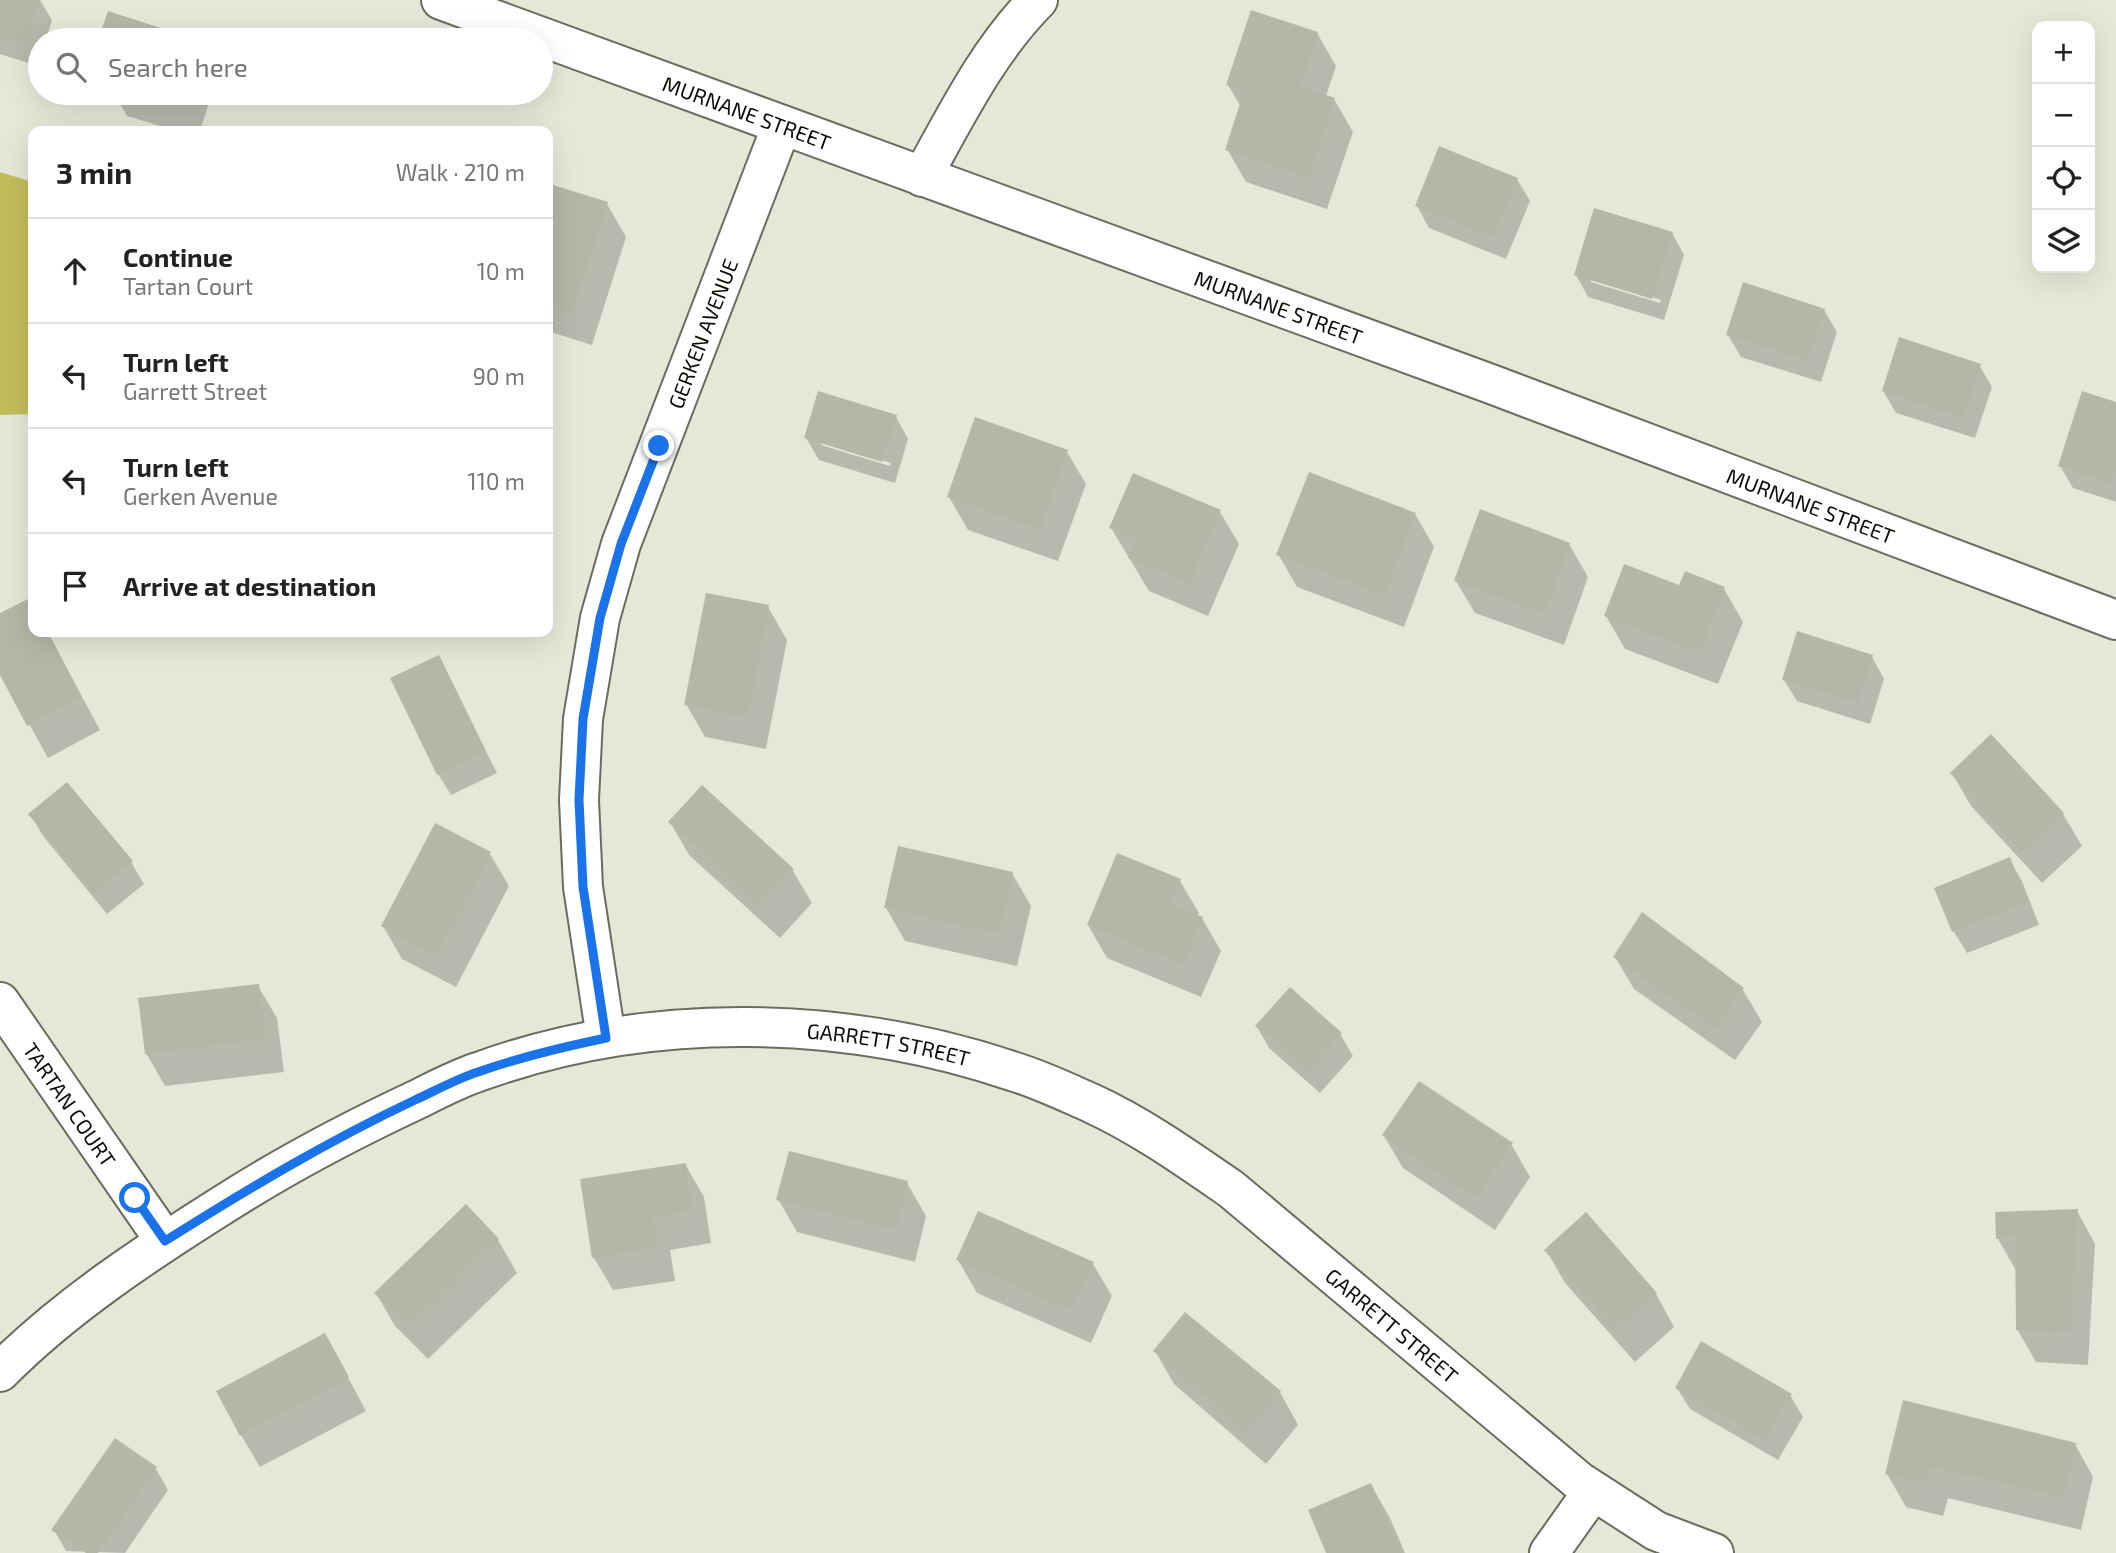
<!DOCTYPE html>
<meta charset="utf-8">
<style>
body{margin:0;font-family:"Exo 2",sans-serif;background:#f6f6f6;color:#222}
.controls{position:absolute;right:21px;top:21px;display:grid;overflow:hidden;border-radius:14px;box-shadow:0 7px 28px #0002}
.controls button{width:63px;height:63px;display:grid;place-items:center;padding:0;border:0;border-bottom:2px solid #e0e0e0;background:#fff;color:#222;font:35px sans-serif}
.stop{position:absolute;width:21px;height:21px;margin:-16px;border:5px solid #1a73e8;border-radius:50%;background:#fff}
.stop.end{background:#1a73e8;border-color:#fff;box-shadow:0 2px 7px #0008}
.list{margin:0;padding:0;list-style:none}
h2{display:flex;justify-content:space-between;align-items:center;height:91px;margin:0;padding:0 28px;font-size:30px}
h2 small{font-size:23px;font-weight:400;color:#767676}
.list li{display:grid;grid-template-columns:46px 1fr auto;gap:21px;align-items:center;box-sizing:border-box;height:105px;padding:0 28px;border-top:2px solid #e0e0e0}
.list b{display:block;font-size:26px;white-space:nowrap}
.list p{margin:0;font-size:23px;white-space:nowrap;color:#767676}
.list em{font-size:23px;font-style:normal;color:#767676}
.icon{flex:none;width:38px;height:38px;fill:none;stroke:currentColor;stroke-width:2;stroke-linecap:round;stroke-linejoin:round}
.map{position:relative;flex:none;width:2116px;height:1553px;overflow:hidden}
.search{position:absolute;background:#fff;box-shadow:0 7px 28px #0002;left:28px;top:28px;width:525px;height:77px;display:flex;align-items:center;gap:18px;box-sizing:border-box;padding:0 24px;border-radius:38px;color:#767676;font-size:26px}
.panel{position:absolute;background:#fff;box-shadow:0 7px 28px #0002;left:28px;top:126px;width:525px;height:511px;border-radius:14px}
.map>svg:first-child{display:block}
</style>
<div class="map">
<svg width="2116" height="1553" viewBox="0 0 2116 1553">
<rect width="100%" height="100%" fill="#e7e7d9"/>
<path fill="#c2bd5b" d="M0,172L33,182V414L0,415Z"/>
<path fill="#0003" fill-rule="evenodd" d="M0,0H40L52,20L46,40H40L38,66L0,54Z
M1317,33L1336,66L1326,96L1334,99L1353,132L1327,209L1246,182L1227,149L1241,107L1228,85Z
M114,93H212L200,131H177L127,116Z
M1517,179L1530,201L1506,259L1429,228L1417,206Z
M554,187L607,204L626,237L592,345L548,331V208Z
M1672,233L1684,255L1664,320L1588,297L1576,275ZM1591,279L1661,300L1660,303L1591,282Z
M1824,310L1837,332L1821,382L1741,357L1728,335Z
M1979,365L1992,387L1975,438L1896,413L1883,391Z
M2116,403V502L2073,488L2060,466Z
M896,417L908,439L895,483L819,460L806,438ZM821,442L891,463L890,466L821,445Z
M1067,452L1086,484L1058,561L968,530L949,497Z
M1220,512L1239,544L1208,616L1149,591L1111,528Z
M1415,514L1434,547L1404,627L1297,587L1278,554Z
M1569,544L1588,577L1564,645L1475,613L1456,581Z
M1680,588L1724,589L1743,622L1718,684L1625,649L1606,616Z
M29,600L33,608V632H47L100,730L48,758L0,671V615Z
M768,607L787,640L766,749L705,737L686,704Z
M438,657L497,773L451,795L438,774Z
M1872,657L1884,679L1870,724L1797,701L1784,680Z
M1952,773L2063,814L2082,846L2042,883L1971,806Z
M702,787L793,871L812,903L780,938L689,855L670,822Z
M30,814L131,862L144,884L107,914L43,836Z
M490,854L509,886L456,987L402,959L383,926Z
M2009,859L2022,881L2039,925L1967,953L1954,932L1936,889Z
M1012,873L1031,906L1017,966L905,941L886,908Z
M1180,881L1199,913L1197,916L1202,918L1221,951L1201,997L1107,958L1088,925Z
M1643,914L1743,990L1762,1022L1735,1060L1634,989L1615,957Z
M258,986L277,1018L284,1072L165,1086L146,1053Z
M1257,1027L1340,1034L1353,1056L1320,1093L1269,1048Z
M1384,1136L1511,1144L1530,1177L1495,1230L1403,1168Z
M685,1164L704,1197L711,1243L670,1250L675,1281L613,1290L594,1258Z
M907,1183L926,1216L915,1262L797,1232L778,1199Z
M465,1207L498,1240L517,1273L428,1359L395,1326L376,1293Z
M2077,1211L2095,1244L2088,1365L2036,1362L2017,1329V1272L1998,1239L1997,1214Z
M1546,1250L1656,1294L1674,1327L1635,1362L1565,1283Z
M958,1260L1093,1264L1112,1296L1091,1343L977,1293Z
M1155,1351L1280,1392L1298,1425L1266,1464L1174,1384Z
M343,1368L366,1411L260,1467L241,1435Z
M1677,1388L1790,1395L1803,1417L1778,1460L1690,1409Z
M1904,1403L2075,1444L2093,1477L2081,1530L1948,1498L1943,1516L1906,1507L1887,1474Z
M156,1469L168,1490L125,1553L66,1551L54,1530Z
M1371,1485L1390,1518L1405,1553H1328Z"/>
<path fill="#b6b6a8" d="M0,0H40L26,45L0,37Z
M1251,10L1318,32L1300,86L1335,98L1309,177L1225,150L1244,91L1226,85Z
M108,11L198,40H98Z
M139,93H184L179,106Z
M1439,146L1518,178L1494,238L1415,206Z
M553,185L608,202L573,313L548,305V202Z
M1594,208L1673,232L1652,299L1574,275Z
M1743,282L1825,309L1808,361L1726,335Z
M1899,337L1981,364L1963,418L1882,391Z
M818,391L897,415L882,462L804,438Z
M2082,391L2116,402V472L2112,484L2058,466Z
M975,417L1068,450L1040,530L947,497Z
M1309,472L1416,513L1385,595L1276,555Z
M1133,473L1221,510L1189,584L1128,558L1136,540L1109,528Z
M1480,509L1570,543L1545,614L1454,581Z
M1624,564L1679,585L1685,571L1725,587L1700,653L1604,616Z
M706,593L769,605L748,717L684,705Z
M30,598L33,605V632H48L82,697L27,726L0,675V613Z
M1797,631L1873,655L1858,703L1782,680Z
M439,655L486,751L437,775L390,678Z
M1991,734L2064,813L2022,852L1950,773Z
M67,782L133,861L94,893L28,814Z
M702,785L794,869L760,906L668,822Z
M435,823L491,852L437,956L381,926Z
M898,846L1013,872L999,934L884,908Z
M1117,853L1181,879L1171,903L1203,917L1183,965L1087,925Z
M2010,857L2028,902L1952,932L1934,888Z
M1642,912L1744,988L1716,1029L1613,957Z
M259,984L266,1039L145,1054L138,998Z
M1290,987L1342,1033L1307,1072L1255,1026Z
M1419,1081L1513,1143L1476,1198L1382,1135Z
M789,1151L908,1181L896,1230L776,1200Z
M686,1163L693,1211L653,1217L657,1248L592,1258L580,1179Z
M466,1204L499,1239L408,1327L374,1293Z
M2078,1209L2070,1333L2016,1330L2015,1236L1996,1239L1995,1212Z
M978,1211L1094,1262L1072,1311L956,1260Z
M1586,1212L1657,1293L1615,1330L1544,1250Z
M1185,1312L1281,1391L1246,1433L1153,1351Z
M325,1333L349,1377L240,1436L216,1391Z
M1701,1341L1792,1394L1765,1440L1675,1388Z
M1903,1400L2076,1443L2063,1498L1930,1466L1925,1484L1885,1474Z
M115,1438L157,1467L98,1553H86L51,1530Z
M1371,1483L1402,1553H1326L1308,1510Z"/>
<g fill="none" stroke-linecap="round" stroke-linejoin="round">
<defs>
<g id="street">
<path id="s1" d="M441,0L1491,384L2116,620"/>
<path d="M922,177C956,116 988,50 1038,0"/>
<path id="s2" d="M0,1002L165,1241"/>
<path id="s3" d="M606,1038L583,887L579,800L583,719L600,618L621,544L782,125"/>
<path id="s4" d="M0,1372C65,1306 151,1250 229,1201C289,1163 352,1130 416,1100C436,1090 457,1079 478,1072C649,1010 844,1014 1015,1072C1041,1080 1066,1092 1091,1103C1141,1126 1186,1158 1231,1189L1580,1482L1656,1531L1714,1553"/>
<path d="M1549,1553L1593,1491"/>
</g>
</defs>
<use href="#street" stroke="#6b6b5e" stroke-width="42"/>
<use href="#street" stroke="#fff" stroke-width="38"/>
</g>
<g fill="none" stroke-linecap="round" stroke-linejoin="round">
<path stroke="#1a73e8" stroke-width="9" d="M135,1198L165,1241C246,1190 328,1141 415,1100C435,1091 456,1079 478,1072C520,1057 563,1047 606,1038L583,887L579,800L583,719L600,618L621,544L659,446"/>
</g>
<g text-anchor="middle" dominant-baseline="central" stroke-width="6" stroke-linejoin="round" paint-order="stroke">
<g font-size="21" fill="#0c0c07" stroke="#fff">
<text stroke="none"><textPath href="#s1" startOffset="326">MURNANE STREET</textPath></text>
<text stroke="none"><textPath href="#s1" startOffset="892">MURNANE STREET</textPath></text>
<text stroke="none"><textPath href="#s3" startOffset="726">GERKEN AVENUE</textPath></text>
<text stroke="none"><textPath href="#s1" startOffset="1460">MURNANE STREET</textPath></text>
<text stroke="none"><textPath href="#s4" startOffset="984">GARRETT STREET</textPath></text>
<text stroke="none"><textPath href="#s2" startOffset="124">TARTAN COURT</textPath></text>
<text stroke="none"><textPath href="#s4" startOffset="1572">GARRETT STREET</textPath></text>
</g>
</g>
</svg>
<div class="controls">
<button>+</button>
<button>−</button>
<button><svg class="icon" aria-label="locate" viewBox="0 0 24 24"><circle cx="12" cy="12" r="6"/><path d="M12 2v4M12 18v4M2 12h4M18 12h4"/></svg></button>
<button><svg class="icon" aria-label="layers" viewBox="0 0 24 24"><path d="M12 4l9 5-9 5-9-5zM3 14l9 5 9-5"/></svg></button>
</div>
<div class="stop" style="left:135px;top:1198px"></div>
<div class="stop end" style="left:659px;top:446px"></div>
<div class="search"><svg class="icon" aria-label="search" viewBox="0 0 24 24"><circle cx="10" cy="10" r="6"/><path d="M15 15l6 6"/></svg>Search here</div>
<section class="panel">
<h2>3 min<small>Walk · 210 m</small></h2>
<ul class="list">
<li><svg class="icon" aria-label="ahead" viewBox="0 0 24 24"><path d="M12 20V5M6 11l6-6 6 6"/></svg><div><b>Continue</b><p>Tartan Court</p></div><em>10 m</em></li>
<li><svg class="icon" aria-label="left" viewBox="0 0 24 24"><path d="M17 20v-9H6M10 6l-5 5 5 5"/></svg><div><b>Turn left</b><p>Garrett Street</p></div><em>90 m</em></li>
<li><svg class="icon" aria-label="left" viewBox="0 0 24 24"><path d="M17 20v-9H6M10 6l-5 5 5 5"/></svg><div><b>Turn left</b><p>Gerken Avenue</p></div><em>110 m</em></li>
<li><svg class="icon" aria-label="arrive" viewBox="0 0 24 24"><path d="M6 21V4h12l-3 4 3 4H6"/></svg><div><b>Arrive at destination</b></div></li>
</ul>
</section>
</div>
